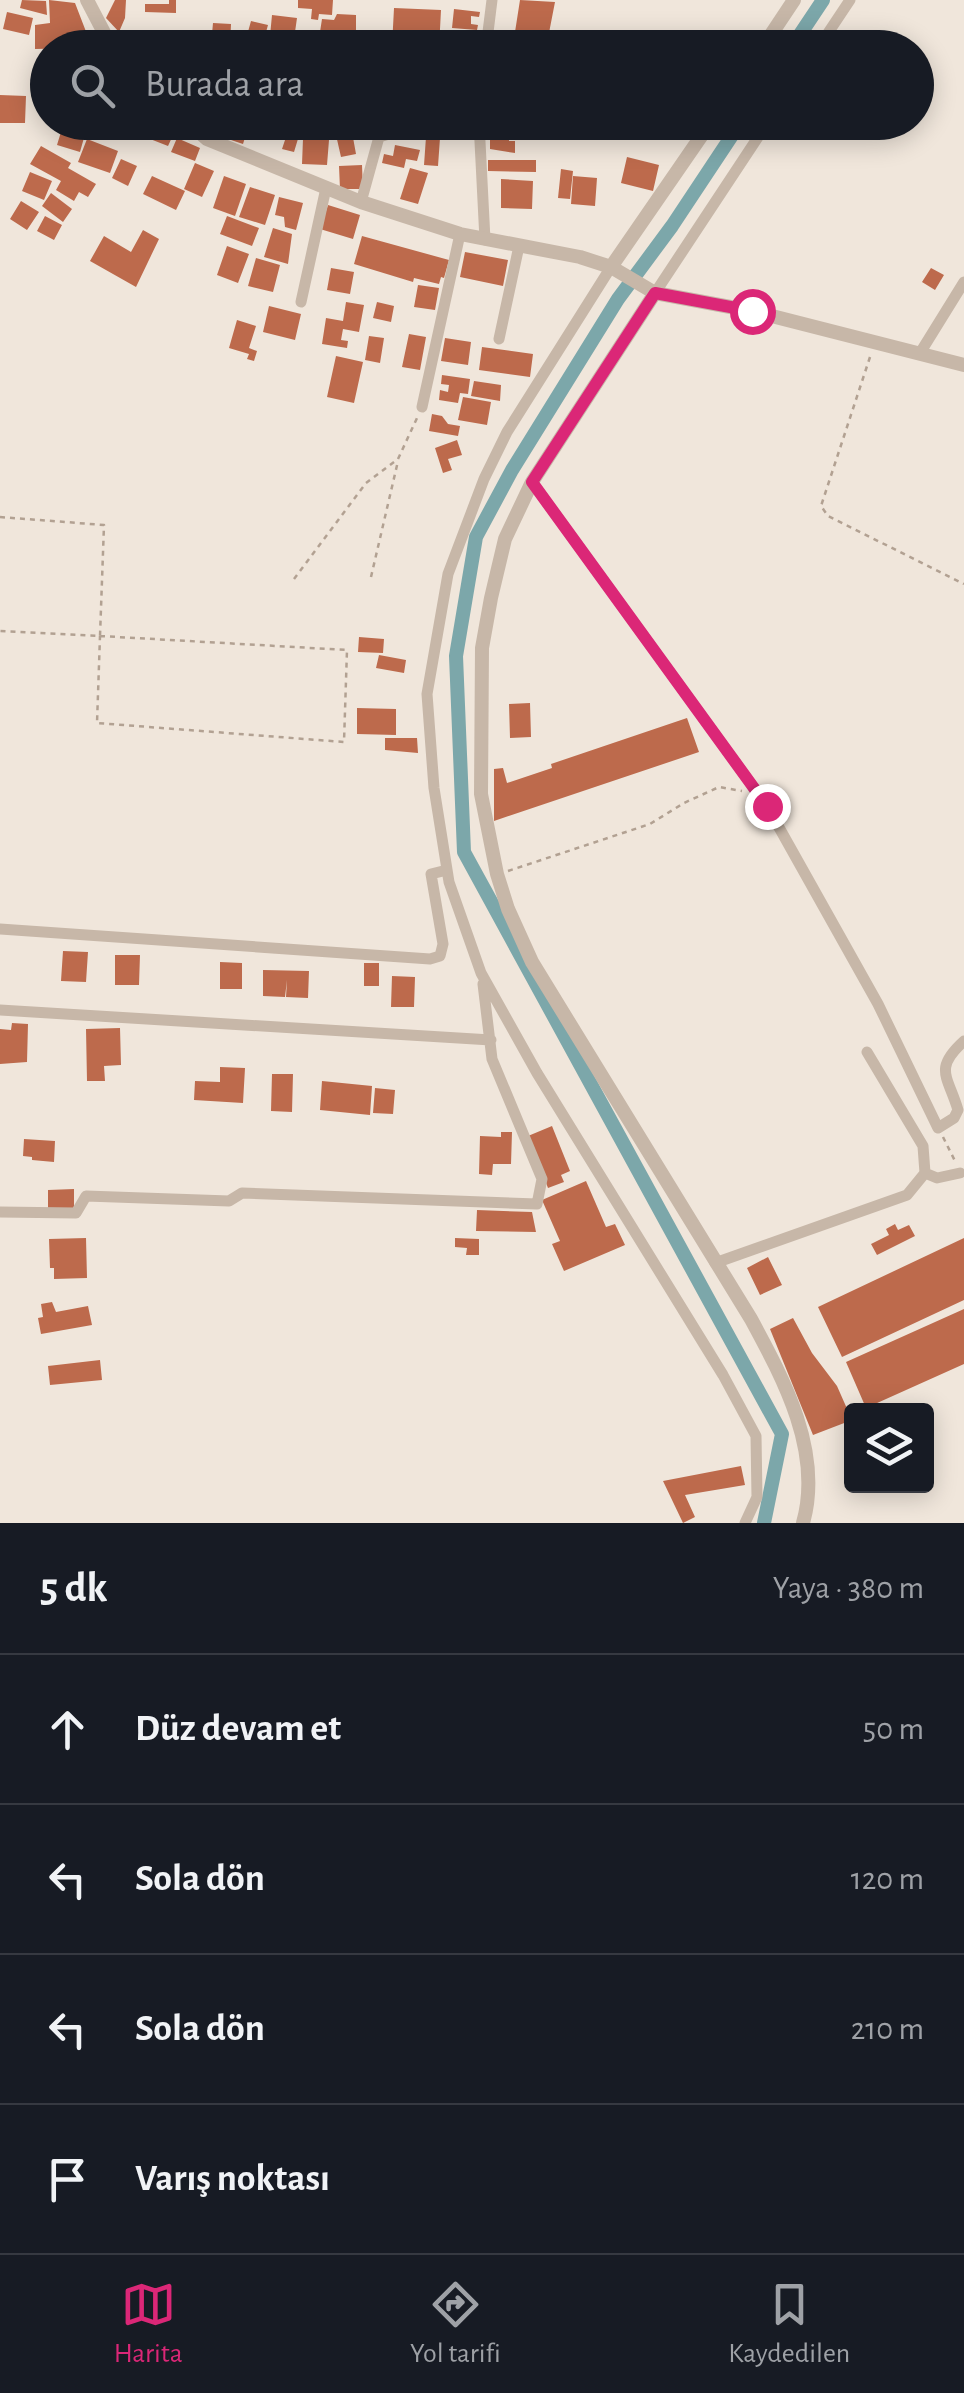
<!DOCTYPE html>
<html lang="tr">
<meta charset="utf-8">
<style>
body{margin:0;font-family:"Alegreya Sans",sans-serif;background:#20242c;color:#f1f3f6}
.controls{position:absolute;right:30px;bottom:30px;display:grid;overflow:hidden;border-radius:10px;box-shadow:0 5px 25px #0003}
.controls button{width:90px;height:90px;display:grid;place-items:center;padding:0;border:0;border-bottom:2px solid #363941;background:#171b24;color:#f1f3f6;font:50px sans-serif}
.stop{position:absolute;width:30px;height:30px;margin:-22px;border:8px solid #db2777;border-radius:50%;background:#fff}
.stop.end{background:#db2777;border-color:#fff;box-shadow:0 2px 10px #0008}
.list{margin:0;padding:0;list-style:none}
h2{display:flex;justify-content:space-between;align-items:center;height:130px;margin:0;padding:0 40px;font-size:42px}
h2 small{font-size:32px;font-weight:400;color:#9ea1a6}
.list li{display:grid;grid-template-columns:65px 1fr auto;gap:30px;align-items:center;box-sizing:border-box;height:150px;padding:0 40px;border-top:2px solid #363941}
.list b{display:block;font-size:38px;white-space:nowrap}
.list em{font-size:32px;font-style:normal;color:#9ea1a6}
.icon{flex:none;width:55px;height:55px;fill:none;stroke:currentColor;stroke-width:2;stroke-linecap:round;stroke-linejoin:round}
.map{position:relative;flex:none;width:964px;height:1523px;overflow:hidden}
.search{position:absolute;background:#171b24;box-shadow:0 5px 25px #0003;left:30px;right:30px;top:30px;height:110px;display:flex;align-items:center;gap:25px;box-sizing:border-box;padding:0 35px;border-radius:55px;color:#9ea1a6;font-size:38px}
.sheet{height:730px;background:#171b24}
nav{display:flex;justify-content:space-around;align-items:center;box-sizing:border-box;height:140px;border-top:2px solid #363941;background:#171b24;font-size:28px;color:#9ea1a6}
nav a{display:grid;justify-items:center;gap:5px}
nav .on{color:#db2777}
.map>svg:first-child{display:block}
</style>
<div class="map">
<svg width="964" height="1523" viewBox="0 0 964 1523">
<rect width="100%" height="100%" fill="#f0e6db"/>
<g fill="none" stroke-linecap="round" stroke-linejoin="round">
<path stroke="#7ca7aa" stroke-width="14" d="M791,48L823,0
M741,122L672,226L618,299L512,470L476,537L456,656L464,852L782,1434L764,1523"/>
</g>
<path fill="#bd6a4c" d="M22,0L46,1L47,15L20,8Z
M49,0L75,3L90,42L80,48L35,49V25L50,23Z
M115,0H126L125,18L119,32L106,18Z
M169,0H176V13L145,12V4H169Z
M298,0H333L332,15L319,14L318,20L311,19L312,9L298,8Z
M520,0L555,2L548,38L515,32Z
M394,8L441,10L439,48L419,47V40H405V46H392Z
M454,9L480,12L479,17L471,16V24L478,25L477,30L452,28Z
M7,12L33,18L29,35L3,29Z
M337,14L356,15V32H320L322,19L334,20Z
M272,15L297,18L294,39L270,36Z
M251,21L268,25L263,43L246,39Z
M213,23L231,24L230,47L211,45Z
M353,33V48H331L330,34Z
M0,95L26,96L25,123H0Z
M64,122L87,127L80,152L57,145Z
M277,122L301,129L294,152L282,149L286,137L274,134Z
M490,122H509V141H515V153L490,149Z
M658,122H690L687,137L656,131Z
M150,123L174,133L168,146L145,137Z
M221,124L247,131L243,144L231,140L226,135L228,130L220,127Z
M352,132L356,154L341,157L336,135Z
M426,137L440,138L438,166L424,165Z
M177,138L200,148L195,161L171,152Z
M87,139L118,151L110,173L78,162Z
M303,139L329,140L327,165L302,164Z
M395,145L420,150L417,161L406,159L404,168L382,163L384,154L393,156Z
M41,146L71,163L68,168L96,184L88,197L79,192L74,201L56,190L61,181L30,164Z
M627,157L659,165L653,191L621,183Z
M121,159L137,166L128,186L112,178Z
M488,160H536V172L488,171Z
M195,163L214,171L202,197L184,189Z
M362,165L363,189H340L339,166Z
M410,168L428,173L418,204L400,199Z
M561,169L573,171L570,199L558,198Z
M30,172L52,181L44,200L22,191Z
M152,176L185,191L176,210L143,194Z
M224,176L246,184L235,216L213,208Z
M573,176L597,178L595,206L571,204Z
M501,179L533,181L532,209L501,208Z
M250,187L275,195L265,225L239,217Z
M51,193L72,209L63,222L42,206Z
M279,197L303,203L296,230L285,227L284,217L275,215Z
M21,201L39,212L27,230L10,219Z
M328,205L360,215L353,239L320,229Z
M45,216L62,225L54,240L37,231Z
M227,216L259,228L252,246L220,234Z
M273,228L292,234L288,264L264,257Z
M143,230L159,239L136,287L90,261L104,236L131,252Z
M362,236L449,260L444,278L441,277L439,284L414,278L413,282L354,264Z
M227,246L249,254L238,283L217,275Z
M465,252L508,260L503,286L460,277Z
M256,258L280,265L273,292L248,286Z
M331,268L354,272L350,294L327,290Z
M931,268L944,275L935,290L922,282Z
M418,285L439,288L435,310L414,307Z
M346,302L364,305L359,332L343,329L341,340L348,341L347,348L322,344L326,318L343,321Z
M377,302L394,306L391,322L373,318Z
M269,306L301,314L295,340L263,332Z
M237,320L256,326L249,348L257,351L254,361L247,359L249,354L229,348Z
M409,334L426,337L420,370L402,367Z
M369,336L384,338L380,363L365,360Z
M445,338L471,342L468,365L441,361Z
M482,347L533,354L530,377L479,370Z
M336,356L363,362L354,403L327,397Z
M442,375L470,379L468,394L460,393L458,403L439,400L440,390L448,392L449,385L441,384Z
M474,381L501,385L500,401L471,396Z
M463,397L491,402L487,425L458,420Z
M432,414L442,416L448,424L460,426L458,436L429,431Z
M457,440L462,455L448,459L452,470L443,473L435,448Z
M359,637L384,639L383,653L358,652Z
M379,655L406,660L404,673L376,668Z
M530,703L531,737L510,738L509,704Z
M357,708L396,709V735L357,734Z
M687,718L699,752L494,821V769L503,768L507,783L552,768L551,764Z
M385,738H417L418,753L385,750Z
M63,951L88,952L86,982L61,981Z
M115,955H140L139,985H115Z
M220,962L242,963V989H220Z
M364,963H379V986H364Z
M263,970L309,971L308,998L286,997L287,980L285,997L263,996Z
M392,976L415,977L414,1007H391Z
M12,1023L28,1024L27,1062L0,1064V1029L11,1030Z
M120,1028L121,1065L104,1066L105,1081H87L86,1029Z
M220,1067L245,1068L243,1103L194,1100L195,1081L220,1082Z
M272,1074H293L292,1112L271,1111Z
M322,1081L372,1086L370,1115L320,1110Z
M375,1088L395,1090L393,1114L373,1113Z
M552,1126L570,1171L561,1175L564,1182L548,1188L528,1136Z
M501,1132H512L511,1164H493L492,1175L479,1174L480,1136L501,1137Z
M24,1139L55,1141L54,1162L32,1160V1157L23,1156Z
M586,1181L606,1227L615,1224L625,1245L564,1271L552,1244L560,1241L542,1200Z
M74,1189V1208L48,1209V1190Z
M477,1210L532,1212L536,1232L476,1231Z
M895,1224L898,1230L909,1225L915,1236L877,1255L871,1244L889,1235L886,1229Z
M86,1238L87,1278L54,1279V1268H50L49,1239Z
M455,1238L479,1239V1255H466L467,1248L455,1247Z
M964,1238V1300L842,1357L818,1307Z
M768,1257L782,1285L760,1295L747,1268Z
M52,1302L56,1312L88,1306L92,1325L41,1334L38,1318L43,1317L41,1304Z
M964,1309V1364L866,1408L846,1362Z
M793,1318L812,1353L837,1386L852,1420L813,1435L770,1329Z
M100,1360L102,1380L50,1385L48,1366Z
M741,1466L745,1485L685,1495L695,1517L683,1523L663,1481Z"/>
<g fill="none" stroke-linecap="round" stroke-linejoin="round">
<path stroke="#b2a192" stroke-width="2.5" stroke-dasharray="5 5" stroke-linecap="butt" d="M870,357L821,506L828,516L964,584
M0,517L104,525L100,636L0,631
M371,577L398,461
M294,579L366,483L398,459L417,418
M100,636L347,650L344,742L97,723Z
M508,871L650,824L684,803L719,787L742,791
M943,1137L955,1161"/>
<path stroke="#c7b7a8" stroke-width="11" d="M486,48L492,0
M818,48L850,0
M479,122L485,240
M361,202L379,137L419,125L479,131
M611,267L507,432L484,479L448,574L427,694L434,788L449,882L481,973L537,1073L723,1375L756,1436L757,1497L745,1523
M655,293L768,122
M301,302L326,188
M499,339L519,246
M920,353L964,282
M422,407L460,234
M532,482L767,806L878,1004L938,1128L954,1118L958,1110C948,1076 933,1069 964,1041
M0,929L430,959L440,956L443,944L431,874L447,870
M0,1010L491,1040
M925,1173L937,1178L960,1173
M0,1212L76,1213L86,1196L229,1201L242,1193L537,1204L542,1179L492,1059L483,984
M715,1263L907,1195L925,1173L923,1146L867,1052"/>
<path stroke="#c7b7a8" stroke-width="14" d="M87,0L112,48
M762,48L794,0
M188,122L207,139L361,202L460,234L580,257L611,267L655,293L752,311L964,365
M611,267L711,122
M655,293L532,482L505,539L491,598L482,648L481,794L497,874L508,909L532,962L751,1319C784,1380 823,1452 803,1523"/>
</g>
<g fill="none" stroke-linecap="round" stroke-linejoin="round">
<path stroke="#db2777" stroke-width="12" d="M752,311L655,293L532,482L767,806"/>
</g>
</svg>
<div class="controls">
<button><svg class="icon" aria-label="layers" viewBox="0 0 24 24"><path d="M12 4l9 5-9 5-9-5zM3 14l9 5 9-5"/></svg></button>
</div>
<div class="stop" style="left:752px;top:311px"></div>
<div class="stop end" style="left:767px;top:806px"></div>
<div class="search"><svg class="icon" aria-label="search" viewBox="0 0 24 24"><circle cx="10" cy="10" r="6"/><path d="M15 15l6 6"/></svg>Burada ara</div>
</div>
<section class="sheet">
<h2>5 dk<small>Yaya · 380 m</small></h2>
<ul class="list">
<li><svg class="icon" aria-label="ahead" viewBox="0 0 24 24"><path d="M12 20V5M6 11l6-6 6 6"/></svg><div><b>Düz devam et</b></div><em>50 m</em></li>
<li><svg class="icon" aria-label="left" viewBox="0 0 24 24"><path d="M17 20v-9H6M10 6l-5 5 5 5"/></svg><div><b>Sola dön</b></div><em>120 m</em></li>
<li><svg class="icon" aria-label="left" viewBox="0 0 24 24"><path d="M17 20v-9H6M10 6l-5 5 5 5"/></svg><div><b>Sola dön</b></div><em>210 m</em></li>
<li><svg class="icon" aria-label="arrive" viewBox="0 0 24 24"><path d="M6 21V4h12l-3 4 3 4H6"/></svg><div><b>Varış noktası</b></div></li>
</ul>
</section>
<nav>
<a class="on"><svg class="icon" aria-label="map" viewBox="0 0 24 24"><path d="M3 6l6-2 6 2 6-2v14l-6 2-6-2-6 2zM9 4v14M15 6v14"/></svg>Harita</a>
<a><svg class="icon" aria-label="directions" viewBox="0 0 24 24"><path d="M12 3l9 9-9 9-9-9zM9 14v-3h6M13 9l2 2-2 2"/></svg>Yol tarifi</a>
<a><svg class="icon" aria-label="saved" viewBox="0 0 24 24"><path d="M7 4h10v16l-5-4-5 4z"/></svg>Kaydedilen</a>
</nav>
